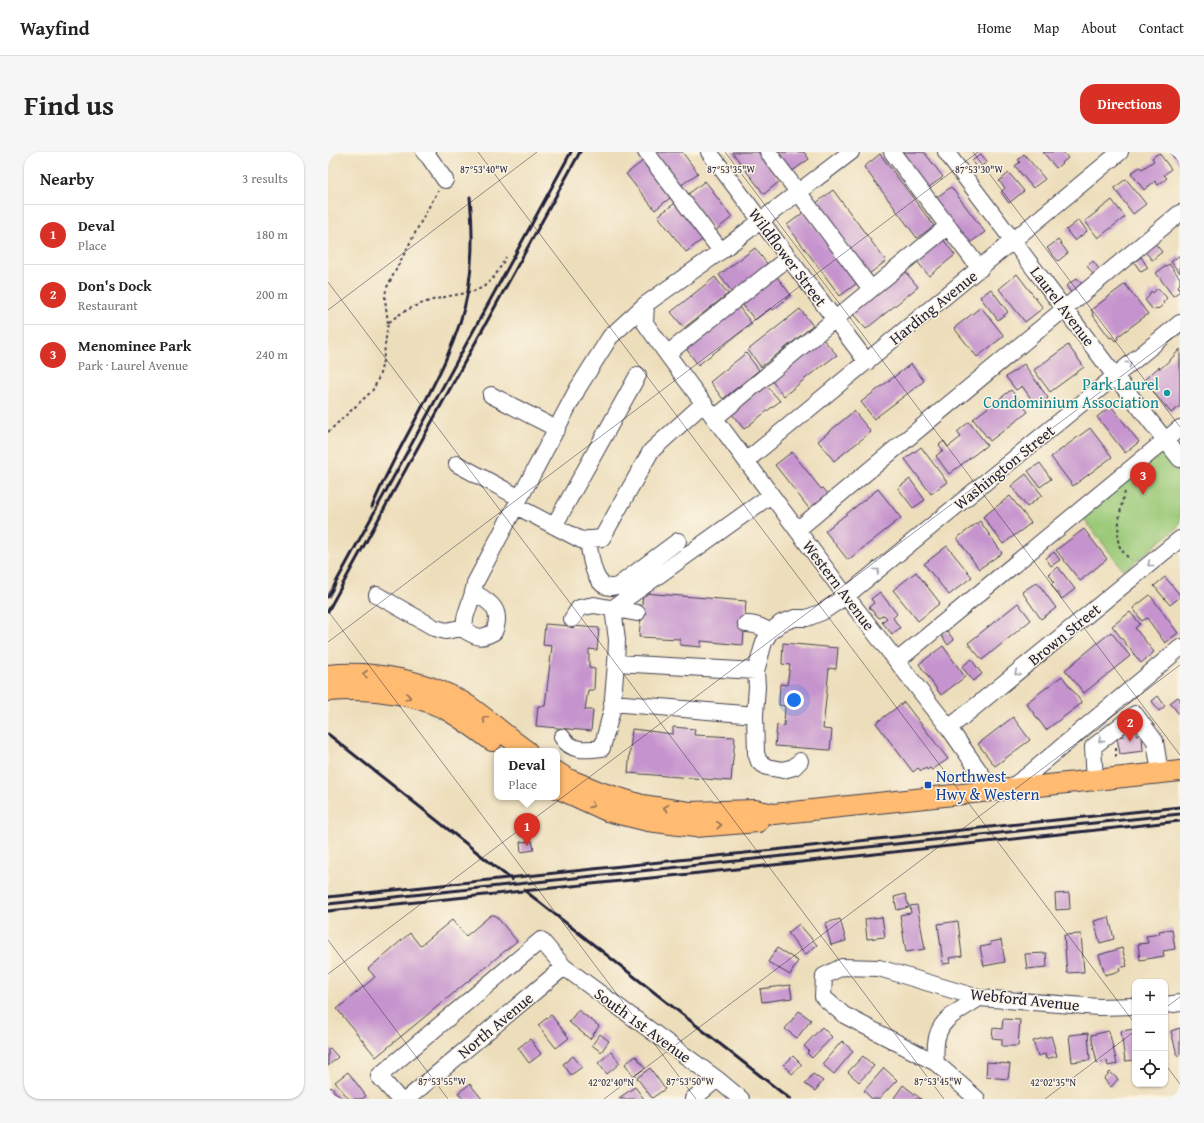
<!DOCTYPE html>
<meta charset="utf-8">
<style>
body{margin:0;font-family:"Gentium Book Plus",serif;background:#f6f6f6;color:#222}
.controls{position:absolute;right:12px;bottom:12px;display:grid;overflow:hidden;border-radius:8px;box-shadow:0 1px 3px #0004}
.controls button{width:36px;height:36px;display:grid;place-items:center;padding:0;border:0;border-bottom:1px solid #e0e0e0;background:#fff;color:#222;font:20px sans-serif}
.you{position:absolute;left:466px;top:548px;width:14px;height:14px;margin:-10px;border:3px solid #fff;border-radius:50%;background:#1a73e8;box-shadow:0 0 0 6px #1a73e833}
.badge{display:grid;place-items:center;width:26px;height:26px;border-radius:50%;background:#d93025;color:#fff;font-size:13px;font-weight:700}
.pin{position:absolute;translate:-50% -33px;filter:drop-shadow(0 1px 2px #0008)}
.pin::after{content:'';position:absolute;top:21px;width:14px;height:12px;background:inherit;clip-path:polygon(0 0,100% 0,50% 100%)}
.popup{position:absolute;left:166px;top:596px;width:66px;height:52px;box-sizing:border-box;display:grid;place-content:center;border-radius:8px;background:#fff;filter:drop-shadow(0 1px 3px #0005);font-size:13px;white-space:nowrap;color:#767676}
.popup b{font-size:15px;color:#222}
.popup::after{content:'';position:absolute;left:50%;top:100%;margin-left:-8px;border:8px solid transparent;border-top-color:#fff}
.list{margin:0;padding:0;list-style:none}
h2{display:flex;justify-content:space-between;align-items:center;height:52px;margin:0;padding:0 16px;font-size:17px}
h2 small{font-size:13px;font-weight:400;color:#767676}
.list li{display:grid;grid-template-columns:26px 1fr auto;gap:12px;align-items:center;box-sizing:border-box;height:60px;padding:0 16px;border-top:1px solid #e0e0e0}
.list b{display:block;font-size:15px;white-space:nowrap}
.list p{margin:0;font-size:13px;white-space:nowrap;color:#767676}
.list em{font-size:13px;font-style:normal;color:#767676}
.icon{flex:none;width:22px;height:22px;fill:none;stroke:currentColor;stroke-width:2;stroke-linecap:round;stroke-linejoin:round}
.map{position:relative;flex:none;width:852px;height:947px;overflow:hidden;border-radius:16px}
header{display:flex;align-items:center;gap:24px;box-sizing:border-box;height:56px;padding:0 20px;background:#fff;border-bottom:1px solid #e0e0e0}
header strong{font-size:19px}
nav{display:flex;gap:22px;margin-inline-start:auto;font-size:14px}
.intro{display:flex;align-items:center;justify-content:space-between;box-sizing:border-box;height:96px;padding:0 24px}
h1{margin:0;font-size:28px}
.button{padding:10px 18px;border-radius:16px;background:#d93025;color:#fff;font-size:14px;font-weight:700}
main{display:flex;gap:24px;padding:0 24px}
aside{flex:1;background:#fff;border-radius:16px;box-shadow:0 1px 3px #0004}
.map>svg:first-child{display:block}
</style>
<header>
<strong>Wayfind</strong>
<nav><a>Home</a><a>Map</a><a>About</a><a>Contact</a></nav>
</header>
<div class="intro"><h1>Find us</h1><a class="button">Directions</a></div>
<main>
<aside>
<h2>Nearby<small>3 results</small></h2>
<ul class="list">
<li><span class="badge">1</span><div><b>Deval</b><p>Place</p></div><em>180 m</em></li>
<li><span class="badge">2</span><div><b>Don's Dock</b><p>Restaurant</p></div><em>200 m</em></li>
<li><span class="badge">3</span><div><b>Menominee Park</b><p>Park · Laurel Avenue</p></div><em>240 m</em></li>
</ul>
</aside>
<div class="map">
<svg width="852" height="947" viewBox="0 0 852 947">
<rect width="100%" height="100%" fill="#fcf5e5"/>
<filter id="ink" filterUnits="userSpaceOnUse"><feTurbulence type="fractalNoise" baseFrequency=".025" numOctaves="2"/><feDisplacementMap in="SourceGraphic" scale="8" xChannelSelector="R" yChannelSelector="G"/><feConvolveMatrix kernelMatrix="1 2 1 2 8 2 1 2 1" color-interpolation-filters="sRGB"/></filter>
<filter id="wash" filterUnits="userSpaceOnUse"><feTurbulence type="fractalNoise" baseFrequency=".012" numOctaves="4" result="noise"/><feDisplacementMap in="SourceGraphic" scale="16" xChannelSelector="R" yChannelSelector="G"/><feGaussianBlur stdDeviation="0.9" result="paint"/><feColorMatrix in="noise" values="0 0 0 0 0 0 0 0 0 0 0 0 0 0 0 0 0 1.4 0 .05"/><feComposite in="paint" operator="in"/></filter>
<g filter="url(#wash)">
<rect width="100%" height="100%" fill="#eddebb"/>
<path fill="#9ac977" stroke="#5e7659" d="M833,298L852,322V373L796,419L754,364Z"/>
<g id="blocks">
<path fill="#c593cd" d="M327,0H354L370,21L352,34Z
M404,0H430L452,29L436,42Z
M448,0H476L481,7L463,20Z
M569,0H596L615,25L597,38Z
M715,0H735L740,6L728,16Z
M842,0H852V13Z
M831,1L843,17L836,23L839,26L830,33L827,29L816,38L803,21L812,15L814,17L826,9L824,6Z
M552,2L606,74L589,86L536,15Z
M653,2L659,10L649,17L644,9Z
M696,2L717,27L705,36L687,14L692,10L690,8Z
M315,9L343,45L327,58L298,22Z
M681,21L696,39L681,51L673,40L677,36L671,29Z
M798,27L818,52L805,62L786,36Z
M377,29L385,39H384L404,65L387,79L359,43Z
M623,35L657,80L639,93L605,48Z
M505,38L558,109L541,122L487,52Z
M784,48L797,65L770,86L757,69Z
M347,51L375,87L358,100L330,64Z
M476,60L529,131L512,144L459,73Z
M751,68L759,79L747,89L738,78Z
M614,86L627,103L601,124L588,108Z
M730,88L740,101L730,109L719,96Z
M825,89L834,100L824,108L815,97Z
M427,96L440,113L404,140L391,123Z
M852,103V121L843,110Z
M813,105L820,116L813,120L806,110Z
M765,109L771,117L765,122L759,114Z
M841,112L852,126V132L850,134L852,139L845,144L828,121Z
M576,118L590,135L538,177L524,161Z
M689,122L715,156L697,170L671,137Z
M387,125L400,142L356,176L343,160Z
M449,125L463,143L445,158L443,156L427,168L414,152Z
M749,126L756,135L745,143L738,134Z
M797,132L820,162L789,185L790,187L787,189L784,185L782,186L764,162L765,161L763,158Z
M830,136L839,146L835,150L836,152L830,157L829,156L825,158L817,148L822,143L821,142L823,139L825,141Z
M663,137L680,160L670,168L652,145Z
M410,154L424,172L370,213L357,195Z
M653,155L676,184L649,205L626,176Z
M472,157L485,174L433,215L420,198Z
M494,186L509,203L483,222L456,244L443,228Z
M740,193L756,215L722,240L706,218Z
M852,197V254L843,261L816,228L831,215L832,217L842,208Z
M418,201L431,218L395,247L382,230Z
M583,212L596,229L546,267L533,250Z
M696,212L720,246L709,255L694,234L688,238L678,225Z
M438,233L452,249L416,277L403,261Z
M683,238L700,260L662,289L645,267Z
M783,254L811,290L797,301L769,265Z
M526,259L543,280L506,309L490,289Z
M641,270L659,293L621,322L608,304L615,298L611,293L616,289L620,295L633,285L629,280Z
M762,276L784,305L745,334L723,305Z
M593,295L619,330L603,342L577,307Z
M464,300L493,337L495,336L502,344L483,359L447,313Z
M712,311L723,327L712,335L700,319Z
M698,322L714,343L699,355L683,334Z
M582,327L597,348L585,356L570,336Z
M550,337L573,366L520,408L497,379Z
M682,344L703,371L675,392L655,365Z
M652,369L674,401L651,417L629,386Z
M756,377L779,407L752,429L728,398Z
M619,394L644,425L621,443L596,412Z
M726,400L732,408L723,414L718,406Z
M730,415L747,437L734,447L723,432L726,430L721,422Z
M588,420L612,451L590,469L565,438Z
M837,425L852,443V445L842,453L826,434Z
M709,430L728,456L713,467L694,440Z
M552,440L569,462L565,466L572,476L564,482L554,470L559,466L556,463L551,466L541,455L546,451L543,447Z
M315,441L418,449L415,493L373,489V495L352,493V487L311,485Z
M822,443L850,481L837,491L819,466L814,469L805,456Z
M690,451L703,468L654,508L640,491Z
M802,460L812,472L807,476L826,500L813,511L784,474Z
M217,472L271,476L269,498L261,497V516L267,517L266,538H260L257,558H265L263,579L208,574L210,554H217L224,494L215,493Z
M619,479L626,488L620,493L613,483Z
M783,480L802,504L756,541L737,518Z
M455,491L510,496L508,517L501,516L495,577L504,578L502,598L447,594L449,573L456,574L457,554L451,553L452,532L459,533L462,513L454,512Z
M615,494L637,525L613,543L591,512Z
M643,507L654,522L645,529L634,515Z
M734,524L754,551L718,578L698,551Z
M830,544L837,554L831,559L824,549Z
M850,545L852,547V563L842,551Z
M576,550L620,607L604,618L602,616L599,618L598,616L593,619L590,616L585,620L548,571Z
M685,565L702,588L667,614L650,592Z
M345,575L367,577L366,583L407,585L403,629L300,621L304,577L345,582Z
M808,577V583H814L815,599L792,602L789,585L796,584L795,579Z
M204,689L206,698L193,700L192,690Z
M741,741L742,757L728,758L727,742Z
M577,742L581,755L569,758L566,745Z
M589,753L597,797L578,800L572,763L583,761L582,754Z
M163,763H167L189,789L48,905L9,857L47,825L40,817L82,781L92,794L124,768L138,784Z
M554,765L557,785L539,787L537,767Z
M781,765L786,787L772,791L766,769Z
M512,767L518,789L503,793L497,771Z
M630,769L634,804L621,806L622,811L615,812L610,772Z
M471,772L489,793L477,803L460,781Z
M844,777L847,797L835,799L836,804L812,808L810,792L820,791L818,784L832,782L831,779Z
M753,782L756,820L739,821L736,783Z
M673,788L677,810L656,814L652,795L663,793L662,790Z
M449,796L470,809L462,823L440,810Z
M794,796L799,814L791,816L792,819L777,823L771,803Z
M718,801L719,815L699,817L697,802Z
M462,833L464,846L434,850L432,837Z
M250,858L271,874L262,887L241,870Z
M471,859L483,868L469,886L457,877Z
M223,863L241,886L228,896L210,873Z
M675,867L692,868L690,894H674V887L664,886L665,876L674,877Z
M494,875L504,885L484,906L479,901L481,899L476,894Z
M852,876V903H849L843,879Z
M807,877V908L797,909L793,879Z
M781,879L789,912L780,914L779,909L769,911L763,883Z
M760,881L762,908L744,910L741,883Z
M272,882L281,889L273,900L264,893Z
M723,884L729,904L718,907L717,902L710,904L705,889Z
M202,887L213,902L201,911L190,896Z
M514,889L525,899L506,922L494,912Z
M2,896L10,905L0,914V897Z
M283,900L292,911L279,922L270,911Z
M245,904L254,915L243,923L235,912Z
M308,904L317,916L306,924L297,912Z
M465,904L474,913L464,922L456,913Z
M535,904L546,914L531,930L520,920Z
M659,910L682,912L680,927L658,925Z
M322,916L337,937L324,946L309,926Z
M556,916L569,928L551,947H544L536,939Z
M20,920L38,944L34,947H21L7,930Z
M782,920L790,927L783,935L776,927Z
M485,922L495,929L487,939L477,932Z
M142,932L154,947H135L130,941Z
M575,933L593,947H567L566,946Z
M3,935L13,947H0V938Z
M307,935L316,947H292L291,946Z"/>
</g>
</g>
<g filter="url(#ink)">
<use href="#blocks" fill-opacity="0" stroke="#403e4e" stroke-width="1"/>
<g fill="none" stroke-linecap="round" stroke-linejoin="round">
<defs>
<path id="minor" d="M96,0L101,5L117,28
M318,0L393,99
M381,0L539,210
M440,0L543,137
M564,0L652,117
M618,0L787,224L852,307
M318,152L317,171L339,202L518,444L621,576L665,639
M339,202L460,106
M163,243L229,277
M387,266L620,74
M418,309L792,0
M129,312L192,346
M188,354L253,388L274,386L323,299L376,251
M226,374L310,223
M469,378L852,61
M260,387C262,403 266,445 291,433L350,389
M145,440C163,450 175,458 166,480C153,487 150,486 138,479C134,467 140,459 143,447C145,442 146,437 147,431L250,236L282,185L318,152L393,99L523,0
M49,443L107,476L118,479L137,475
M244,467L251,456L266,453L309,461
M418,472C427,472 435,475 442,480
M569,509L852,276
M288,511L428,519
M284,551L427,563
M621,576L852,387
M234,585C243,600 258,598 274,596L284,558L288,511L289,488L285,456L443,343
M472,609L466,615L455,618L439,615L431,610L428,601L427,563L429,535L428,519L436,490L442,480L453,471L467,466H479L494,460L518,444L852,171
M767,628L765,595L807,562L827,589L832,621
M681,637L700,623L852,496
M837,853L852,851
M608,911C604,870 620,866 651,846
M71,947L51,924L213,788L236,815L389,927L413,947
M79,947L236,815
M365,947L389,927
M649,947L608,911L516,863L495,845L496,824L514,815L551,816L651,846L771,855L807,854"/>
<path id="major" d="M0,523C44,518 104,529 141,554C161,568 179,585 199,599
M0,539C39,536 79,540 115,556C132,565 148,577 164,589
M229,620L240,627L272,640L314,653L361,660L427,658L446,662L852,619
M229,636L279,659L320,669L367,675L430,670"/>
</defs>
<use href="#minor" stroke="#403e4e" stroke-width="18"/>
<use href="#major" stroke="#403e4e" stroke-width="22"/>
<path stroke="#403e4e" stroke-width="2" stroke-dasharray="3 3" stroke-linecap="butt" d="M60,171L57,147L58,137L98,60L110,39
M0,280L44,239C57,219 56,194 60,171C75,158 94,150 113,146C127,142 143,142 155,135C166,128 172,116 178,105
M797,340C793,350 788,383 791,393C793,398 798,403 802,408
M788,605V596L791,595"/>
<use href="#minor" stroke="#fff" stroke-width="16"/>
<use href="#major" stroke="#febb71" stroke-width="20"/>
<path stroke="#22223b" stroke-width="3" d="M44,355C73,283 126,215 140,139C145,108 145,76 142,45
M0,445L243,0
M0,459L252,0
M0,582L184,728
M196,738L462,947
M0,745L852,655
M0,752L852,662
M0,759L362,722L852,669"/>
</g>
<defs><path id="oneway-chevron" d="M-2-3.5L2.5 0L-2 3.5" fill="none" stroke-width="1.6" stroke-linecap="round" stroke-linejoin="round"/></defs>
<g stroke="#9c9ca7">
<use href="#oneway-chevron" transform="translate(801 212) rotate(-39)"/>
<use href="#oneway-chevron" transform="translate(822 412) rotate(141)"/>
<use href="#oneway-chevron" transform="translate(549 419) rotate(-39)"/>
<use href="#oneway-chevron" transform="translate(689 521) rotate(141)"/>
<use href="#oneway-chevron" transform="translate(773 588) rotate(142)"/>
</g>
<g stroke="#906e56">
<use href="#oneway-chevron" transform="translate(37 522) rotate(-178)"/>
<use href="#oneway-chevron" transform="translate(80 545) rotate(12)"/>
<use href="#oneway-chevron" transform="translate(157 567) rotate(-142)"/>
<use href="#oneway-chevron" transform="translate(264 653) rotate(24)"/>
<use href="#oneway-chevron" transform="translate(338 656) rotate(-172)"/>
<use href="#oneway-chevron" transform="translate(391 673) rotate(-4)"/>
</g>
</g>
<path fill="none" stroke="#22223b" stroke-width="1" stroke-opacity="0.45" d="M150,0L807,872M397,0L852,603M645,0L852,275M0,130L616,947M0,158L209,0M0,459L368,947M0,490L650,0M0,788L120,947M0,822L852,180M837,856L852,845M837,912L852,932M276,947L852,513M717,947L807,879"/>
<circle fill="#0f9aa8" stroke="#fcf5e5" stroke-width="1.5" cx="839" cy="241" r="4"/>
<rect fill="#1a4fb4" stroke="#fcf5e5" stroke-width="1.5" x="596" y="629" width="8" height="8" rx="2"/>
<g text-anchor="middle" dominant-baseline="central" stroke-width="3" stroke-linejoin="round" paint-order="stroke">
<g font-size="16" fill="#22223b" stroke="#fcf5e5">
<text transform="translate(460 105) rotate(53)">Wildflower Street</text>
<text transform="translate(735 154) rotate(53)">Laurel Avenue</text>
<text transform="translate(605 155) rotate(-39)">Harding Avenue</text>
<text transform="translate(676 315) rotate(-39)">Washington Street</text>
<text transform="translate(511 433) rotate(53)">Western Avenue</text>
<text transform="translate(736 482) rotate(-39)">Brown Street</text>
<text transform="translate(697 847) rotate(6)">Webford Avenue</text>
<text transform="translate(167 873) rotate(-40)">North Avenue</text>
<text transform="translate(315 873) rotate(36)">South 1st Avenue</text>
</g>
<g font-size="16" fill="#0d838f" stroke="#fcf5e5" text-anchor="end">
<text x="831" y="232">Park Laurel<tspan x="831" dy="18">Condominium Association</tspan></text>
</g>
<g font-size="16" fill="#164399" stroke="#fcf5e5" text-anchor="start">
<text x="608" y="624">Northwest<tspan x="608" dy="18">Hwy &amp; Western</tspan></text>
</g>
</g>
<g font-size="10" text-anchor="middle" fill="#22223b" stroke="#fcf5e5" stroke-width="3" stroke-linejoin="round" paint-order="stroke">
<text x="156" y="21">87°53'40"W</text>
<text x="403" y="21">87°53'35"W</text>
<text x="651" y="21">87°53'30"W</text>
<text x="114" y="933">87°53'55"W</text>
<text x="362" y="933">87°53'50"W</text>
<text x="610" y="933">87°53'45"W</text>
<text x="283" y="934">42°02'40"N</text>
<text x="725" y="934">42°02'35"N</text>
</g>
</svg>
<div class="controls">
<button>+</button>
<button>−</button>
<button><svg class="icon" aria-label="locate" viewBox="0 0 24 24"><circle cx="12" cy="12" r="6"/><path d="M12 2v4M12 18v4M2 12h4M18 12h4"/></svg></button>
</div>
<div class="you"></div>
<div class="pin badge" style="left:199px;top:694px">1</div>
<div class="popup"><b>Deval</b>Place</div>
<div class="pin badge" style="left:802px;top:590px">2</div>
<div class="pin badge" style="left:815px;top:343px">3</div>
</div>
</main>
